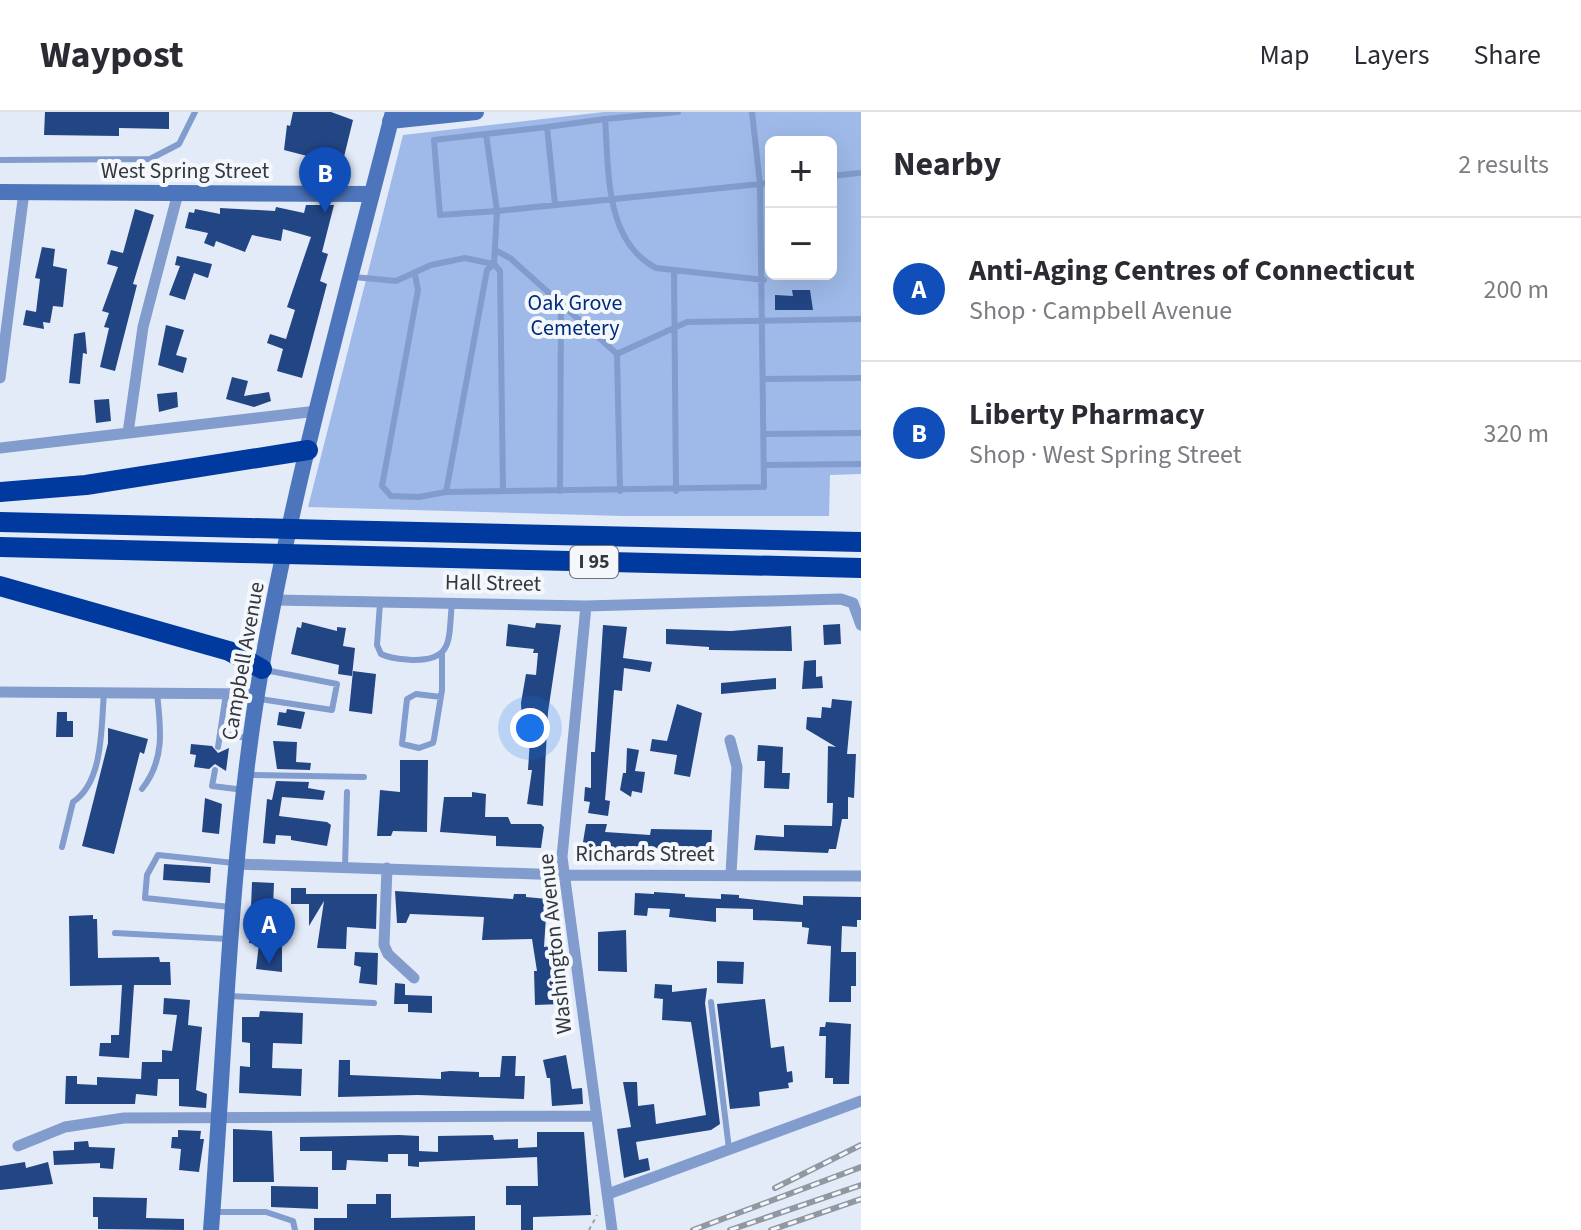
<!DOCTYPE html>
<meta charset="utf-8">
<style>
body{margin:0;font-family:"Source Sans 3",sans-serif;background:#f2f2f3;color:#2b2b33}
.controls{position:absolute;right:24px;top:24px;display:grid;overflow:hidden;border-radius:12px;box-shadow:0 8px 32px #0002}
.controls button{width:72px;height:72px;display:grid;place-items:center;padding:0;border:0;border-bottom:2px solid #e1e1e2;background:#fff;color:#2b2b33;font:40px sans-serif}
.you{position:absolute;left:530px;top:616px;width:28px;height:28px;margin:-20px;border:6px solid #fff;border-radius:50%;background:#1a73e8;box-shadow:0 0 0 12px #1a73e833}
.badge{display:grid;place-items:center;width:52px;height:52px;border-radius:50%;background:#104eb9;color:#fff;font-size:26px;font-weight:700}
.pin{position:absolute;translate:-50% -66px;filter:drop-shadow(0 2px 4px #0008)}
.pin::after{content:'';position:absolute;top:42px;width:28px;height:24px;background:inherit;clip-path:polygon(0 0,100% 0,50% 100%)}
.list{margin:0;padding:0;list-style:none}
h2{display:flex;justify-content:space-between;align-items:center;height:104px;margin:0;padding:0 32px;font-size:34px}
h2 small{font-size:26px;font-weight:400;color:#7c7c81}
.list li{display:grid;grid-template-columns:52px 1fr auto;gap:24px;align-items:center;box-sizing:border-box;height:144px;padding:0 32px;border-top:2px solid #e1e1e2}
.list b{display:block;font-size:30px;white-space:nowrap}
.list p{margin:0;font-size:26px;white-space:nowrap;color:#7c7c81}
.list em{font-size:26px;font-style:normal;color:#7c7c81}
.map{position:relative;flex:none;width:861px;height:1118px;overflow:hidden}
header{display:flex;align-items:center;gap:48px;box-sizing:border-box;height:112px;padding:0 40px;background:#fff;border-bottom:2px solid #e1e1e2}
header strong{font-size:38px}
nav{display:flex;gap:44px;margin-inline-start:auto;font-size:28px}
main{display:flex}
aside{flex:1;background:#fff}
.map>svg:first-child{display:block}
</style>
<header>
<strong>Waypost</strong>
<nav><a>Map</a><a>Layers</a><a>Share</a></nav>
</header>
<main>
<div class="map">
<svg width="861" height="1118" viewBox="0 0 861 1118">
<rect width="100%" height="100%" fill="#e3ebf8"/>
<path fill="#9fbae9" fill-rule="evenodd" d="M604,0H861V362L830,363L829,404H623L308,395L403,23ZM771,30H831V162H771Z"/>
<path fill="#224584" d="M45,0H169V17L119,16V24L44,23Z
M293,0H331L353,8L342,53L284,38L287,13L290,14Z
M306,93H334L322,140L328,142L320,169L327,172L302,266L277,259L283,237L267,231L270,222L286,227L295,198L287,195L311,125L283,117L281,129L252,123L245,140L216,129L214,135L204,131L208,121L185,116L189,100L194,101L195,97L220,102V96L275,99L276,95L304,101Z
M135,97L154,103L133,172L137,173L115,259L100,255L109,216L104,215L109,201L102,199L118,155L107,152L111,138L123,141Z
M42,135L55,137L53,154L67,157L63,195L53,194L50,211L43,210L44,217L23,213L26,198L36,200L40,167L35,166Z
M177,144L212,152L208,166L194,161L185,188L169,183L180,154L175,153Z
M792,178H810L813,198H775V183L793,184Z
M166,213L184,218L176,243L187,246L183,261L158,253Z
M85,220L87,242L83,241L80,272L69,271L74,222Z
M232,265L248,269L244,284L269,280L271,289L254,295L226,287Z
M177,280L178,295L159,300L157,282Z
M109,287L111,309L96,311L94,288Z
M302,510L337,519V515L346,516L343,534L355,536L352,564L338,562L339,553L291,542L297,515L301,516Z
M536,511L561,513L548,600L543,694L527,692L532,658H528L531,612L522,611L521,591L526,562L536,563L538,541H533L534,537L506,534L508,512L535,516Z
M840,512L841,532L824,533L823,513Z
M603,513L627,515L623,546L652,550L650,560L624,556L622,579L614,578L605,688L610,689L608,704L588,701L590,690L584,689L585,675L591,676V640H595Z
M791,514L792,539L709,538V535L666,532V517L731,519Z
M816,548V565L822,564L823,576L802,577L804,549Z
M353,559L376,562L372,602L349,599Z
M776,566V577L721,582V571Z
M832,587L852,589L847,642H856L854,686L848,685V707H842L836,737H829L828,741L754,738L756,723L784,725V713L832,714L833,691H827L828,634L836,635L806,617L807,605L821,606L822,595L831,596Z
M677,592L702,601L690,665L674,662L677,643L650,639L652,627L667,629Z
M287,597L305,600L301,617L277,613L279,600L286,601Z
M57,600H67V609H73V625H56Z
M108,616L148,627L144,642L140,640L114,742L82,734L108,631Z
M273,629L297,630L296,650L311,651L310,658L277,657Z
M191,632L212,634L218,641L229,636L226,659L215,652L209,657L194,655L196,643L190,642Z
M758,633L783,635L782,661H790L789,677L764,676L765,649H757Z
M627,636L639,638L635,659L645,660L642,681L632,679L631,685L620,678L623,661H626Z
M400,648H428L427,720L393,719L391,724H377L380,678L400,680Z
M276,669L309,670L308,676L325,679L323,688L282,685L279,704L327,710L331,713L327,734L291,728V724L276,723L275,732L263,731L267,687L272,688Z
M472,680L486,682L485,705H508L511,712H541L544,715L541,736L496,734V724L440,720L444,685H472Z
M205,686L222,692L219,722L202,720Z
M586,712H607L605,720L650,723L651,717L712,718L711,740L582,736Z
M164,752L211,755L210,771L163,768Z
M252,770L274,771L273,795H251Z
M291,776H306V782H377L376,817L347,815L346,837L317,836L324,789L309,814V792H291Z
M395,779L513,787L514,782H526V785L547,787L546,795L550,796V804H546L544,835L551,834L555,859H558L561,892L535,893L534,859H537L532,827L482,828L484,805L410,802L406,811H397Z
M654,780L685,782V785L721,787V782L739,783V786L803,793V784L861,785V808H857V815L842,814L841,840H856V874H851V890H829L831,834L807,832L809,816L802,815V810L753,808V797L716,796V810L669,805L670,797L648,796L647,804L634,803L635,781L654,782Z
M93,803V807H97L98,846L159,845L160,850H170L171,873H134L129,946L99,944L100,931H111V923H119L122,873L70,874L69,804Z
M250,818L282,821V860L256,857L259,832L249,831Z
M626,818L627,860L598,859V820Z
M355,840L378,841L377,873L359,871L361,855L354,853Z
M717,849L744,850L743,872L717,871Z
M395,871L405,872V883L432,884V901L408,900V892H394Z
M655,872L672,873V880L707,876L705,891L720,1012L711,1018L636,1030L639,1048L648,1046L650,1058L624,1066L617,1017L631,1015L623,970H637L638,994L654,992L656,1012L706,1003L691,910L662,908L663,887L654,886Z
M164,886L190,888L188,913L202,915L196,978L207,982L206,996L179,994V967H158L157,984L136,982L135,992H65L66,964H77V972L97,973V965L141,967L142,950H162V938L172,939L177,903L163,902Z
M765,887L771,936L784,934L787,960L792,959L793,970L788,971L789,976L759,980L760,994L730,997L717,892Z
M260,899L303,901L302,932L273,931L272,956L302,957L301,984L239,981L240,954L250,955V931L242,930V905H259Z
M826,910L851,912L849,972H833V966H825L826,924H819L820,915H825Z
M566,943L572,977L582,976L583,992L552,994L550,966H547L543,948Z
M502,944H516L515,964H525L524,987L418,983L338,985L339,948H350V963L441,967V960L450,959L479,960V965H500Z
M233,1017L272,1019L274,1070H233Z
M178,1018L201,1019L200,1027H204L199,1060L179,1058L181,1037L171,1036L172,1025H178Z
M537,1020H584L591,1103L533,1105V1118H521V1093H506V1074H538L537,1045L419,1050V1055L408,1054V1042H388V1050L347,1048L346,1058H332V1039H300V1025L399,1023L419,1024V1039L438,1040V1024L493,1023L494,1028L518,1027V1036L537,1035Z
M88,1029L89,1035L115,1036L113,1057L100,1056V1051L54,1053L53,1039L74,1038V1030Z
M25,1050L26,1056L48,1050L53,1072L0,1078V1054Z
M271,1074L318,1075V1097L271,1095Z
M376,1082H391V1106L475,1104V1118H314V1106H347V1092H376Z
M93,1085L147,1086L146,1106L184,1107V1118L98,1117V1105H93Z"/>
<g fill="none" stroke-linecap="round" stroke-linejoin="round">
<path stroke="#9ca2ac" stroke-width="2" stroke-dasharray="4 4" stroke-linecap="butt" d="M589,1118L597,1103"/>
<path stroke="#819ccd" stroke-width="6" d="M678,0L605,7C609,57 604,129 656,156L764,168
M752,0L760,72L771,71
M486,22L434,28L440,103L497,99L486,22L547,15
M0,48L150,47L179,32L195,0
M831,64L859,61
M555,92L547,15L605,7
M495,138L510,146L617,242L687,210L861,207
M494,152L487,158L446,380L764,375L760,72L497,99L494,152L500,159L503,379
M674,159L676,379
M415,163L418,178L382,374L391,384L419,385L446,380
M354,165L396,169L431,153L465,146L493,152
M617,242L620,379
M763,267L861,266
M764,322L861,321
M765,353L861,352
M560,379L561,193
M380,491L377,533L381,542C391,547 401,547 412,548C455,549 448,526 452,491
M441,585L416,582L407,587L402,632L419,636L433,631L434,627L442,578V542
M260,587L332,598L337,572L265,558
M220,622L248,626
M218,635L226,582
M215,658L212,674L244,678
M249,663L364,665
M142,677C165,648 161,617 157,581
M62,735L73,690C104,670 101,613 104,581
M345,756L347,680
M230,795L145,786L147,763L158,743L234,751
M115,821L228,827
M228,884L374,891
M711,890L729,1037
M216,1100H266L293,1109L295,1118"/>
<path stroke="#819ccd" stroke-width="11" d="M0,266L24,80
M128,321L143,215L178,81
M0,336L317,299
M275,488L586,494L841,487L853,491L861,513
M586,494L562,745L612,1118
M0,580L257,582
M730,628L737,655L731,762
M237,752L565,763L861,764
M387,756L384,833L388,842L414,866
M18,1034L65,1015L124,1006L595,1004
M608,1082L861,989"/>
<path stroke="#4d75bb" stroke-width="16" d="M390,9L476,0
M0,80L369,82
M211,1118C225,940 229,759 257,582C289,386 344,193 393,0"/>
<path stroke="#003a9f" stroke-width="20" d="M0,380L86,373L308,338
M0,410L249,416
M331,418L861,430
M0,435L242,441
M327,443L861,456
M0,474L229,539L262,557"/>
<defs>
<path id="rail" d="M775,1076L861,1033
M693,1118L861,1055
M730,1118L861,1073
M771,1118L861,1087"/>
</defs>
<use href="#rail" stroke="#9298a1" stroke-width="6"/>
<use href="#rail" stroke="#f4f8fd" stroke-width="3" stroke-dasharray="9" stroke-linecap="butt"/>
<path stroke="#003a9f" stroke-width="20" d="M249,416L331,418
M242,441L327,443"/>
</g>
<g text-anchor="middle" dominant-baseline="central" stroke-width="8" stroke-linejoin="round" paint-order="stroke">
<rect fill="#f4f8fd" stroke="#6e7176" stroke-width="2" x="570" y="434" width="48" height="32" rx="6"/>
<g font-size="20" font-weight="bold" fill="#34373c">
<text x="594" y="450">I 95</text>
</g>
<g font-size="22" fill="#34373c" stroke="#f4f8fd">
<text x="185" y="59">West Spring Street</text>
<text transform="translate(493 471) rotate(1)">Hall Street</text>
<text transform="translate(243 549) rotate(-80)">Campbell Avenue</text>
<text x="645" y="742">Richards Street</text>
<text transform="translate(555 832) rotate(-96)">Washington Avenue</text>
</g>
<g font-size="22" fill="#002c7c" stroke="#f4f8fd">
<text x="575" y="191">Oak Grove<tspan x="575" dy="25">Cemetery</tspan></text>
</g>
</g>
</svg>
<div class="controls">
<button>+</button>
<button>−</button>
</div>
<div class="you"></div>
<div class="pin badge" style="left:269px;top:852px">A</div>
<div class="pin badge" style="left:325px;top:101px">B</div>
</div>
<aside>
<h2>Nearby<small>2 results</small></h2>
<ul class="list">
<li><span class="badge">A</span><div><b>Anti-Aging Centres of Connecticut</b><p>Shop · Campbell Avenue</p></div><em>200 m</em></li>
<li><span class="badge">B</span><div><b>Liberty Pharmacy</b><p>Shop · West Spring Street</p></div><em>320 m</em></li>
</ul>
</aside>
</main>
